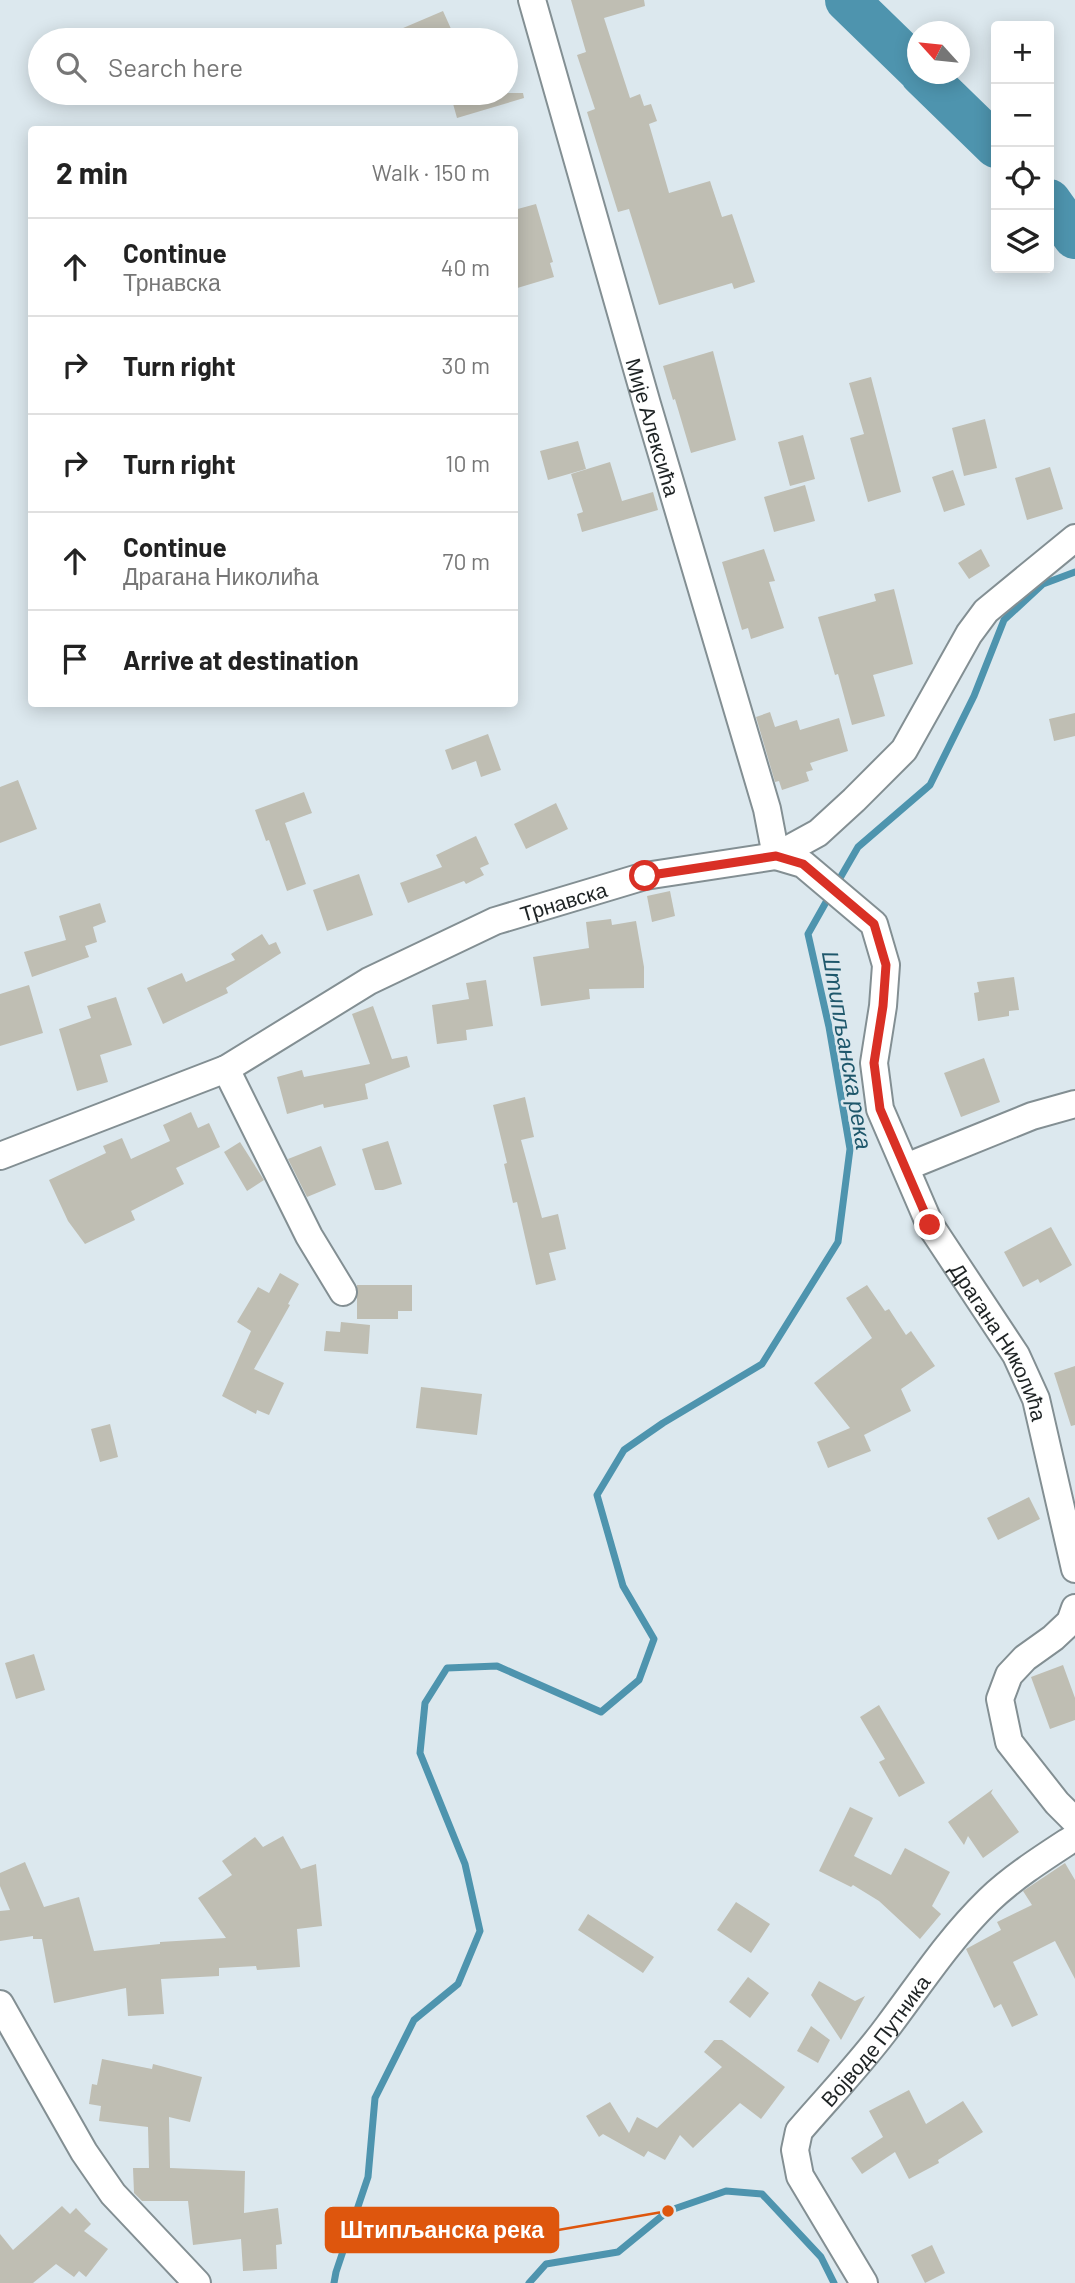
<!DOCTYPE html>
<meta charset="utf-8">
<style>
body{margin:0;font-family:Barlow,sans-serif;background:#f2f2f2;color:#222}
.controls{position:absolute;right:21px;top:21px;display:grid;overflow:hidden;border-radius:7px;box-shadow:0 4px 18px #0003}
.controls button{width:63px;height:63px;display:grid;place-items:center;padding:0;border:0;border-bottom:2px solid #e0e0e0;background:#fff;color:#222;font:35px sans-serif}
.compass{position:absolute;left:907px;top:21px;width:63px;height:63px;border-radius:50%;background:#fff;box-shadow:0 4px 18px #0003;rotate:297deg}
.stop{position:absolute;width:21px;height:21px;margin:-16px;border:5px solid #d93025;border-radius:50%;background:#fff}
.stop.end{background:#d93025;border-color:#fff;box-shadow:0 2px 7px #0008}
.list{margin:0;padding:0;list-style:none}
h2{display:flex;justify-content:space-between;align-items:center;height:91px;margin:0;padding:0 28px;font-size:30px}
h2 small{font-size:23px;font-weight:400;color:#767676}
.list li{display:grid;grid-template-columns:46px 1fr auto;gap:21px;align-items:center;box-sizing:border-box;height:98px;padding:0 28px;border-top:2px solid #e0e0e0}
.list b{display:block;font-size:26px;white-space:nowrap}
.list p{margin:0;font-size:23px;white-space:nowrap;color:#767676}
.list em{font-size:23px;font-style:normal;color:#767676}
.icon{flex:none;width:38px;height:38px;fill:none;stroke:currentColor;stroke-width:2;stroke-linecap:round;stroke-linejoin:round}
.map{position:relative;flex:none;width:1075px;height:2283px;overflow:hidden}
.search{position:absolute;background:#fff;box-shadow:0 4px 18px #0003;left:28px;top:28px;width:490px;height:77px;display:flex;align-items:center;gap:18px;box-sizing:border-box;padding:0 24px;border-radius:38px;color:#767676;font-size:26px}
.panel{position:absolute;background:#fff;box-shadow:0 4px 18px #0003;left:28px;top:126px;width:490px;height:581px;border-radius:7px}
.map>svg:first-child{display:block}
</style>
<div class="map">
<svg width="1075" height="2283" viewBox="0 0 1075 2283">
<rect width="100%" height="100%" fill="#dce8ee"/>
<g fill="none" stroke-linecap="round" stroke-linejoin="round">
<path stroke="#4e94ae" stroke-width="7" d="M836,885L858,847L930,785L974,696L1004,620L1043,584L1075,572
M334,2283L336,2272L368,2177L375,2098L414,2020L458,1984L480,1931L465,1864L420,1753L425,1703L447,1668L497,1666L601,1712L639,1680L654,1639L623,1586L597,1495L624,1450L663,1423L762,1364L838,1242L850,1149L829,1027L808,934L830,895
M529,2283L546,2264L618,2252L668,2211L726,2191L762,2194L821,2257L834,2283"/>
<path stroke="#4e94ae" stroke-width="44" d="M847,0L918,69
M922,74L996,146
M1049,201L1075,237"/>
</g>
<path fill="#bfbeb3" d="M571,0H644L645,6L604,18L630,98L640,94L644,106L651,104L657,121L649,124L669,193L710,181L722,217L732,214L755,282L734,289L732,283L659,305L629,209L618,212L587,112L595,109L577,55L586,52Z
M443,11L456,40H375Z
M450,93H523L524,98L457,118Z
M536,204L553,262L550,263L554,277L514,289V210Z
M713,351L736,440L691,453L675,399L673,400L663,366Z
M871,377L901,492L868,502L850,438L864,434L849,383Z
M985,419L997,468L964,476L952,428Z
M803,435L815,479L790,486L778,442Z
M578,441L586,469L548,480L540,451Z
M610,462L622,501L653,492L658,510L582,532L577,514L583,512L571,474Z
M1050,467L1063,509L1027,520L1015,478Z
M953,470L965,505L944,512L932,477Z
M805,485L815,521L774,532L764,497Z
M764,549L775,581L769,582L784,628L751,639L748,628L742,630L722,562Z
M981,549L990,566L969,579L958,563Z
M894,589L913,664L873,675L885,716L852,725L838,674L835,675L818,617L876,601L874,594Z
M770,712L775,727L797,720L800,730L839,718L848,751L810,763L813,770L806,772L809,781L782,790L779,781L775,782L756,717Z
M1075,713V736L1054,741L1049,719Z
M488,734L501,770L481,777L476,761L452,770L445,750Z
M18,780L37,829L0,843V787Z
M304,792L312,813L285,823L306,884L287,891L269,840L266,841L255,810Z
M556,803L568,829L526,849L514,824Z
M476,836L489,864L480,868L484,875L466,884L464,881L408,903L400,883L442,867L436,855Z
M359,874L373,915L327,931L313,890Z
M670,891L675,916L652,922L647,896Z
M100,903L106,922L93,927L97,942L85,946L89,957L32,977L24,952L66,940L59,916Z
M611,919L612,925L636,921L644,967V988L589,989L590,999L541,1006L533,957L589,948L586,922Z
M262,934L269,945L276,942L281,953L226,988L228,993L163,1024L147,988L182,973L186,982L235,960L231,954Z
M1014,977L1019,1010L1009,1011V1016L978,1021L974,993L979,992L977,982Z
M486,980L493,1026L466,1030L467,1040L437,1044L432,1005L469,999L466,983Z
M29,985L43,1033L0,1046V994Z
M116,997L132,1045L100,1055L108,1082L77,1091L59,1029L91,1018L87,1006Z
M373,1006L392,1059L407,1056L410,1067L365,1084L368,1099L324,1108L323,1104L287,1114L277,1077L302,1070L304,1077L370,1064L352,1014Z
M984,1058L1000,1102L961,1117L944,1073Z
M525,1097L534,1137L521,1140L542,1218L558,1214L566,1249L549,1253L556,1280L536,1285L517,1202L513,1203L504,1164L507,1163L493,1105Z
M191,1112L198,1128L209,1123L220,1147L176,1168L184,1184L131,1211L135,1220L85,1244L68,1221L49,1180L106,1153L103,1146L122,1138L131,1159L170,1141L163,1125Z
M388,1141L402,1184L383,1190H375L362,1149Z
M240,1142L264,1180L247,1191L224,1152Z
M321,1146L336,1185L307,1197L288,1159Z
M1051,1227L1072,1265L1040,1283L1038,1279L1023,1287L1004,1252Z
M280,1273L299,1284L288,1304L290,1305L254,1369L284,1383L269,1415L257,1410L256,1414L222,1396L251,1331L237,1322L258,1287L269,1293Z
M357,1285H412V1311H398V1319H357Z
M867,1285L885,1311L889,1309L906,1335L911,1331L935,1366L901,1389L911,1411L864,1435L871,1451L828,1468L817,1442L850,1428L814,1383L872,1338L846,1298Z
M341,1322L370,1325L368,1354L324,1351L326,1331L340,1332Z
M1075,1366V1425L1071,1426L1054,1373Z
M421,1387L482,1394L477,1435L416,1428Z
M110,1424L118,1457L100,1462L91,1429Z
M1029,1497L1040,1519L998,1540L987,1518Z
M34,1654L45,1690L16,1699L5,1663Z
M1063,1665L1075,1698V1720L1050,1729L1031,1677Z
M879,1705L925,1783L899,1797L879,1762L885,1759L860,1717Z
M993,1789L991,1793L1019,1832L983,1858L968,1836L964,1845L948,1822Z
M850,1807L873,1818L854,1856L891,1875L905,1848L950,1872L932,1906L941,1914L920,1939L879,1901L853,1885L851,1887L819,1871Z
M283,1836L301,1869L316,1864L322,1926L297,1929L300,1967L257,1970L256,1966L219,1968V1976L161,1979L164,2014L128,2016L126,1988L54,2003L42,1939H33V1936L0,1941V1911L10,1910L0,1886V1873L25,1862L44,1907L79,1897L94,1951L160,1944V1942L226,1938L198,1898L232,1875L222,1861L255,1837L263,1847Z
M1065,1863L1075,1880V1979L1055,1941L1013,1962L1038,2015L1012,2027L1001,2004L994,2008L966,1949L1001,1930L997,1922L1032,1905L1023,1891Z
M736,1902L770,1924L751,1953L717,1930Z
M588,1914L654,1957L643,1973L578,1930Z
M748,1977L769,1993L750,2018L729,2002Z
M819,1981L855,2001L865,1996L841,2040L811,1995Z
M811,2026L830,2040L818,2063L797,2051Z
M714,2040H722L785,2087L761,2119L740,2103L693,2148L680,2135L665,2160L648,2151L644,2157L603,2134L599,2137L586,2116L610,2102L629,2133L637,2117L657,2128L722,2067L704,2052Z
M102,2059L152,2069L153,2064L202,2077L190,2122L169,2117L170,2168L245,2171L244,2213L278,2208L282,2244L276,2245L277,2269L243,2271L241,2239L193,2245L188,2201H142L134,2193L133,2168H149L148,2127L99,2121L101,2106L89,2104L92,2084L97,2085Z
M909,2090L926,2124L963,2101L983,2132L938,2160L939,2163L909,2179L895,2152L862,2174L851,2158L883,2137L869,2111Z
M62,2206L70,2214L76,2208L91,2224L84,2231L108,2249L86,2277L79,2271L74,2277L56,2264L33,2283H0V2234L13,2250Z
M932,2245L945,2273L925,2283L911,2255Z"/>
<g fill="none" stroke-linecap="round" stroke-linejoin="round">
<defs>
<g id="minor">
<path id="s1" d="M532,0L647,404L767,809L776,856"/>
<path id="s2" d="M776,856L803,864L874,924L886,965L883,1006L874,1063L880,1109L930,1225L1016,1355L1036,1399L1075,1569"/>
<path d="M226,1069L309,1236L343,1292"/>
<path id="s3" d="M0,1156L226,1069L369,981L495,921L645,876L776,856L818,833L854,800L904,750L969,634L986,611L1075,538"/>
<path d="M906,1167L1032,1116L1075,1104"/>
<path d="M1075,1608L1070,1622L1053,1638L1025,1658L1009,1675L1000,1699L1009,1742L1057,1803L1075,1821"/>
<path d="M0,2004L84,2152L113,2194L197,2283"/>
<path id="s4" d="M864,2283L800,2176L795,2150L799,2131C829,2096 862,2062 889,2025C922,1981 949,1939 989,1900C1014,1876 1046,1856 1075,1837"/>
</g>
</defs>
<use href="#minor" stroke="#838f93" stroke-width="30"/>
<use href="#minor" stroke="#fff" stroke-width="26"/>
</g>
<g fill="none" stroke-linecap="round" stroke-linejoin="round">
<path stroke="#d93025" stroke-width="9" d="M645,876L776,856L803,864L874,924L886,965L883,1006L874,1063L880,1109L930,1225"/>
</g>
<g text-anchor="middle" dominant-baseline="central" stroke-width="5" stroke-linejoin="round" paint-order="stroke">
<g font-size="21" fill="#1e2324" stroke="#dce8ee">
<text stroke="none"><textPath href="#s1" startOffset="444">Мије Алексића</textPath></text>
<text stroke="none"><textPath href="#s3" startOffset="621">Трнавска</textPath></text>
<text stroke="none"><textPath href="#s2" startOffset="572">Драгана Николића</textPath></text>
<text stroke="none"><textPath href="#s4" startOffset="289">Војводе Путника</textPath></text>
</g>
<g font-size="23" font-style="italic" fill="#1e576b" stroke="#dce8ee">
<text transform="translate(848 1050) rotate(80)">Штипљанска река</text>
</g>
</g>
<path fill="none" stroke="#de560d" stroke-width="2.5" d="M668 2211L558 2230"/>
<circle fill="#de560d" stroke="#dce8ee" stroke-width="2.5" cx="668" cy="2211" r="7"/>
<rect fill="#de560d" stroke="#de560d" stroke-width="2.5" x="326" y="2208" width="232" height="44" rx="7"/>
<g font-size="23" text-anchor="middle" font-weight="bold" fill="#fff">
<text x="442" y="2238">Штипљанска река</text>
</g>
</svg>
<div class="controls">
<button>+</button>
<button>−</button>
<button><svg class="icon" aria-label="locate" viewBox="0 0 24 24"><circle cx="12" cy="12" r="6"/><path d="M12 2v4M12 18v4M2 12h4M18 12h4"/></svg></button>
<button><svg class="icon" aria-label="layers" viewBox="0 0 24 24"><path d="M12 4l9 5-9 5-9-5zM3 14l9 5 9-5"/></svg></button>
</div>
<svg class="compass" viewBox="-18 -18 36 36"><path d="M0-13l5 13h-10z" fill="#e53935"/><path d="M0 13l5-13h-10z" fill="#767676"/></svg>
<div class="stop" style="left:645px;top:876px"></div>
<div class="stop end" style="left:930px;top:1225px"></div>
<div class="search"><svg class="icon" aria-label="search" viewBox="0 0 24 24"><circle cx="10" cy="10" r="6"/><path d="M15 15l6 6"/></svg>Search here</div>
<section class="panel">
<h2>2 min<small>Walk · 150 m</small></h2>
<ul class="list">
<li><svg class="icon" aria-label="ahead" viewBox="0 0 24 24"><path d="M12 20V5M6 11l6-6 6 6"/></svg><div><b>Continue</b><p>Трнавска</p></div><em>40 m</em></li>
<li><svg class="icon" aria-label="right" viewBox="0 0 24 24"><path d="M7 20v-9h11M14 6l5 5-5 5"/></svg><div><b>Turn right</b></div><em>30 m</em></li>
<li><svg class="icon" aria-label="right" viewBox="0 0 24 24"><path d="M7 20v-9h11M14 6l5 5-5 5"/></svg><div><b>Turn right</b></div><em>10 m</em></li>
<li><svg class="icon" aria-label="ahead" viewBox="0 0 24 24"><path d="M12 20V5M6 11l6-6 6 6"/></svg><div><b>Continue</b><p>Драгана Николића</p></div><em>70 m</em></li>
<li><svg class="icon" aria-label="arrive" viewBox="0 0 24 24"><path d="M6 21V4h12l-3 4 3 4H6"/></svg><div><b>Arrive at destination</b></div></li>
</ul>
</section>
</div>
